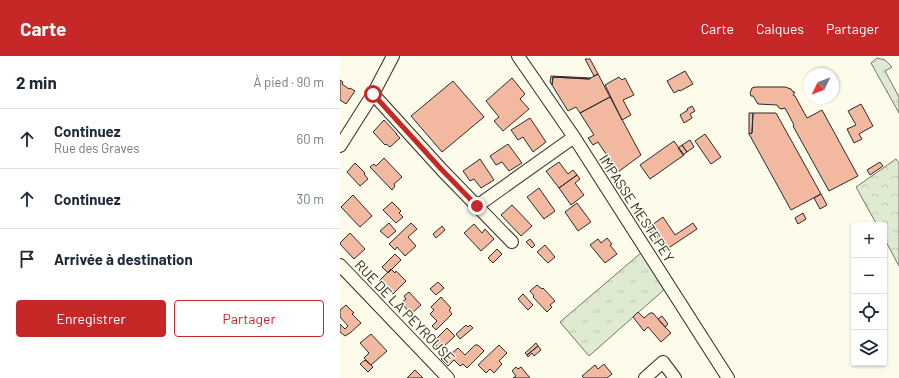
<!DOCTYPE html>
<html lang="fr">
<meta charset="utf-8">
<style>
body{margin:0;font-family:Barlow,sans-serif;background:#f2f2f3;color:#1f2937}
.controls{position:absolute;right:12px;bottom:12px;display:grid;overflow:hidden;border-radius:4px;box-shadow:0 1px 3px #0004}
.controls button{width:36px;height:36px;display:grid;place-items:center;padding:0;border:0;border-bottom:1px solid #e0e1e3;background:#fff;color:#1f2937;font:20px sans-serif}
.compass{position:absolute;left:463px;top:12px;width:36px;height:36px;border-radius:50%;background:#fff;box-shadow:0 1px 3px #0004;rotate:227deg}
.stop{position:absolute;width:12px;height:12px;margin:-9px;border:3px solid #c62828;border-radius:50%;background:#fff}
.stop.end{background:#c62828;border-color:#fff;box-shadow:0 1px 4px #0008}
.list{margin:0;padding:0;list-style:none}
h2{display:flex;justify-content:space-between;align-items:center;height:52px;margin:0;padding:0 16px;font-size:17px}
h2 small{font-size:13px;font-weight:400;color:#747a83}
.list li{display:grid;grid-template-columns:26px 1fr auto;gap:12px;align-items:center;box-sizing:border-box;height:60px;padding:0 16px;border-top:1px solid #e0e1e3}
.list b{display:block;font-size:15px;white-space:nowrap}
.list p{margin:0;font-size:13px;white-space:nowrap;color:#747a83}
.list em{font-size:13px;font-style:normal;color:#747a83}
.actions{display:flex;gap:8px;padding:12px 16px}
.actions a{flex:1;padding:9px 0;border:1px solid #c62828;border-radius:4px;text-align:center;font-size:14px;color:#c62828}
.actions .main{background:#c62828;color:#fff}
.icon{flex:none;width:22px;height:22px;fill:none;stroke:currentColor;stroke-width:2;stroke-linecap:round;stroke-linejoin:round}
.map{position:relative;flex:none;width:559px;height:322px;overflow:hidden}
header{display:flex;align-items:center;gap:24px;box-sizing:border-box;height:56px;padding:0 20px;background:#c62828;color:#fff}
header strong{font-size:19px}
nav{display:flex;gap:22px;margin-inline-start:auto;font-size:14px}
main{display:flex}
aside{flex:1;background:#fff}
.map>svg:first-child{display:block}
</style>
<header>
<strong>Carte</strong>
<nav><a>Carte</a><a>Calques</a><a>Partager</a></nav>
</header>
<main>
<aside>
<h2>2 min<small>À pied · 90 m</small></h2>
<ul class="list">
<li><svg class="icon" aria-label="ahead" viewBox="0 0 24 24"><path d="M12 20V5M6 11l6-6 6 6"/></svg><div><b>Continuez</b><p>Rue des Graves</p></div><em>60 m</em></li>
<li><svg class="icon" aria-label="ahead" viewBox="0 0 24 24"><path d="M12 20V5M6 11l6-6 6 6"/></svg><div><b>Continuez</b></div><em>30 m</em></li>
<li><svg class="icon" aria-label="arrive" viewBox="0 0 24 24"><path d="M6 21V4h12l-3 4 3 4H6"/></svg><div><b>Arrivée à destination</b></div></li>
</ul>
<div class="actions"><a class="main">Enregistrer</a><a>Partager</a></div>
</aside>
<div class="map">
<svg width="559" height="322" viewBox="0 0 559 322">
<defs>
<pattern id="grass-tufts" width="24" height="20" patternUnits="userSpaceOnUse"><rect width="24" height="20" fill="#deebd1"/><path d="M3 7l-1-3M5 7V3M7 7l1-3M15 17l-1-3M17 17v-4M19 17l1-3" fill="none" stroke="#bfcab4"/></pattern>
<pattern id="forest-crowns" width="20" height="18" patternUnits="userSpaceOnUse"><rect width="20" height="18" fill="#deebd1"/><path d="M2 6a3 3 0 1 1 6 0M12 15a3 3 0 1 1 6 0" fill="none" stroke="#bfcab4"/></pattern>
</defs>
<rect width="100%" height="100%" fill="#fdfbea"/>
<path fill="url(#grass-tufts)" stroke="#74746e" d="M537,2L545,4L552,11L545,15L559,41V57L531,7Z
M302,196L326,232L249,300L220,266Z"/>
<path fill="url(#forest-crowns)" stroke="#74746e" d="M556,103L559,107V210L544,182V169H537L516,131Z"/>
<path fill="#f2b8a0" stroke="#2b2b2b" d="M245,3H250L258,18L254,20Z
M345,15L353,28L340,35L339,34L334,37L327,25Z
M258,18L270,41L240,57L236,51L228,55L212,29L213,21L249,23Z
M211,20L251,22L249,23L213,21L212,29L210,26Z
M279,21L282,24L285,22L294,39L283,44L291,59L282,64L265,29Z
M172,22L185,38L180,43L189,53L163,75L154,65L159,61L146,45Z
M0,24L3,26L2,28L9,33L10,32L15,35L6,48L0,44Z
M113,25L144,61L102,96L71,60Z
M415,31H445L451,33L453,36H455L453,39L455,40L467,62L482,54L518,120L489,135L453,70L454,69L445,52L442,53L439,52L437,49L418,48L413,40H411L410,37L412,32Z
M270,41L301,99L278,116L258,86L253,89L248,82L254,79L240,57Z
M521,48L533,70L519,78L522,83L514,87L507,73L516,69L508,55Z
M352,50L355,55L350,58L352,62L344,67L340,59L348,54L347,53Z
M409,57H413L412,77L409,78Z
M413,57H436L481,138L451,154L409,78L412,77Z
M190,62L206,86L193,96L183,81L178,84L171,74Z
M44,64L57,78H56L60,82L50,91L46,88L45,89L33,76Z
M365,78L381,101L371,108L355,85Z
M350,84L354,91L347,96L342,89Z
M334,85L344,99L310,123L300,109Z
M168,88L182,107L169,115L162,106L156,109L150,100Z
M342,89L347,96L343,99L338,92Z
M44,102L62,121L54,128L55,130L52,134L30,111L34,108L36,110Z
M140,103L154,124L141,132L134,123L130,125L123,115Z
M219,106L228,118L233,114L237,119L219,132L206,115Z
M540,106L543,110L530,119L527,114Z
M15,107L25,117L24,118L28,123L20,130L7,116Z
M237,119L240,123L235,127L244,139L231,149L219,132Z
M199,132L215,155L204,163L187,141Z
M481,138L487,149L480,153L474,142Z
M13,139L32,160L20,171L1,151Z
M52,146L61,155L59,157L63,161L56,167L43,154Z
M237,147L251,166L238,175L225,156Z
M172,149L192,170L181,180L161,159Z
M463,157L466,163L458,168L455,162Z
M323,161L335,179L353,167L357,173L324,195L315,183L318,181L316,178L313,180L308,172Z
M49,167L56,175L48,182L40,175Z
M71,167L77,173L68,181L76,190L65,200L57,191L55,194L49,188Z
M134,168L142,177L145,173L154,183L141,195L124,177Z
M102,170L105,174L96,182L93,178Z
M10,177L25,193L14,203L0,188V187Z
M267,182L272,188L270,189L277,198L265,207L250,189L258,183L261,187Z
M190,183L195,189L192,192L186,186Z
M205,189L215,201L208,207L197,196Z
M157,193L162,198L153,207L148,202Z
M55,198L61,204L48,217L42,211Z
M51,213L55,217L56,215L66,225L53,238L39,225Z
M98,226L104,232L96,239L90,233Z
M197,229L202,233L203,232L215,245L210,249L212,251L207,256L193,241L194,240L190,235Z
M69,236L81,249L71,258L61,247L66,243L64,240Z
M183,238L193,249L188,254L178,243Z
M101,241L111,252L109,254L112,258L96,274L92,270L97,265L90,258L94,254L91,251Z
M6,249L14,257L12,258L21,267L10,277L5,280L0,276V268L5,273L8,270L0,261V254Z
M298,256L304,262L310,257H313L325,271L331,277L321,286L308,271L304,275L293,261Z
M322,260L328,268L325,271L318,263Z
M126,269L128,271L130,269L133,272L120,283L116,278Z
M107,272L115,280L100,294L93,286Z
M31,278L47,295L31,309L24,302L29,297L20,287Z
M196,287L198,290L187,299L185,297Z
M135,289H138L144,295L127,312L123,308L120,310L114,304L108,310L101,303L107,297L110,299L118,292L125,299Z
M159,289L167,297L159,305L162,308L154,317L150,313L146,317L138,309Z
M198,290L201,294L194,300L192,297L188,301L187,299Z
M25,304L33,311L28,316L20,308Z
M264,308L272,318L267,322H244L242,320L255,309L258,313Z
M176,311L178,313L181,311L190,322H173L176,320L172,315Z
M75,314L83,322H67Z"/>
<g fill="none" stroke-linecap="round" stroke-linejoin="round">
<defs>
<path id="minor" d="M178,0L234,81L388,322
M33,38L102,114L172,186
M0,90L33,38L53,0
M137,150L234,81
M0,209L108,322
M305,322L323,306L335,322"/>
</defs>
<use href="#minor" stroke="#2b2b2b" stroke-width="14"/>
<use href="#minor" stroke="#fdfbea" stroke-width="12"/>
</g>
<g fill="none" stroke-linecap="round" stroke-linejoin="round">
<path stroke="#c62828" stroke-width="5" d="M33,38L102,114L137,150"/>
</g>
<g text-anchor="middle" dominant-baseline="central" stroke-width="3" stroke-linejoin="round" paint-order="stroke">
<g font-size="14" fill="#2b2b2b" stroke="#fdfbea">
<text transform="translate(297 152) rotate(57)">IMPASSE MESTEPEY</text>
<text transform="translate(65 255) rotate(46)">RUE DE LA PEYROUSE</text>
</g>
</g>
</svg>
<div class="controls">
<button>+</button>
<button>−</button>
<button><svg class="icon" aria-label="locate" viewBox="0 0 24 24"><circle cx="12" cy="12" r="6"/><path d="M12 2v4M12 18v4M2 12h4M18 12h4"/></svg></button>
<button><svg class="icon" aria-label="layers" viewBox="0 0 24 24"><path d="M12 4l9 5-9 5-9-5zM3 14l9 5 9-5"/></svg></button>
</div>
<svg class="compass" viewBox="-18 -18 36 36"><path d="M0-13l5 13h-10z" fill="#e53935"/><path d="M0 13l5-13h-10z" fill="#747a83"/></svg>
<div class="stop" style="left:33px;top:38px"></div>
<div class="stop end" style="left:137px;top:150px"></div>
</div>
</main>
